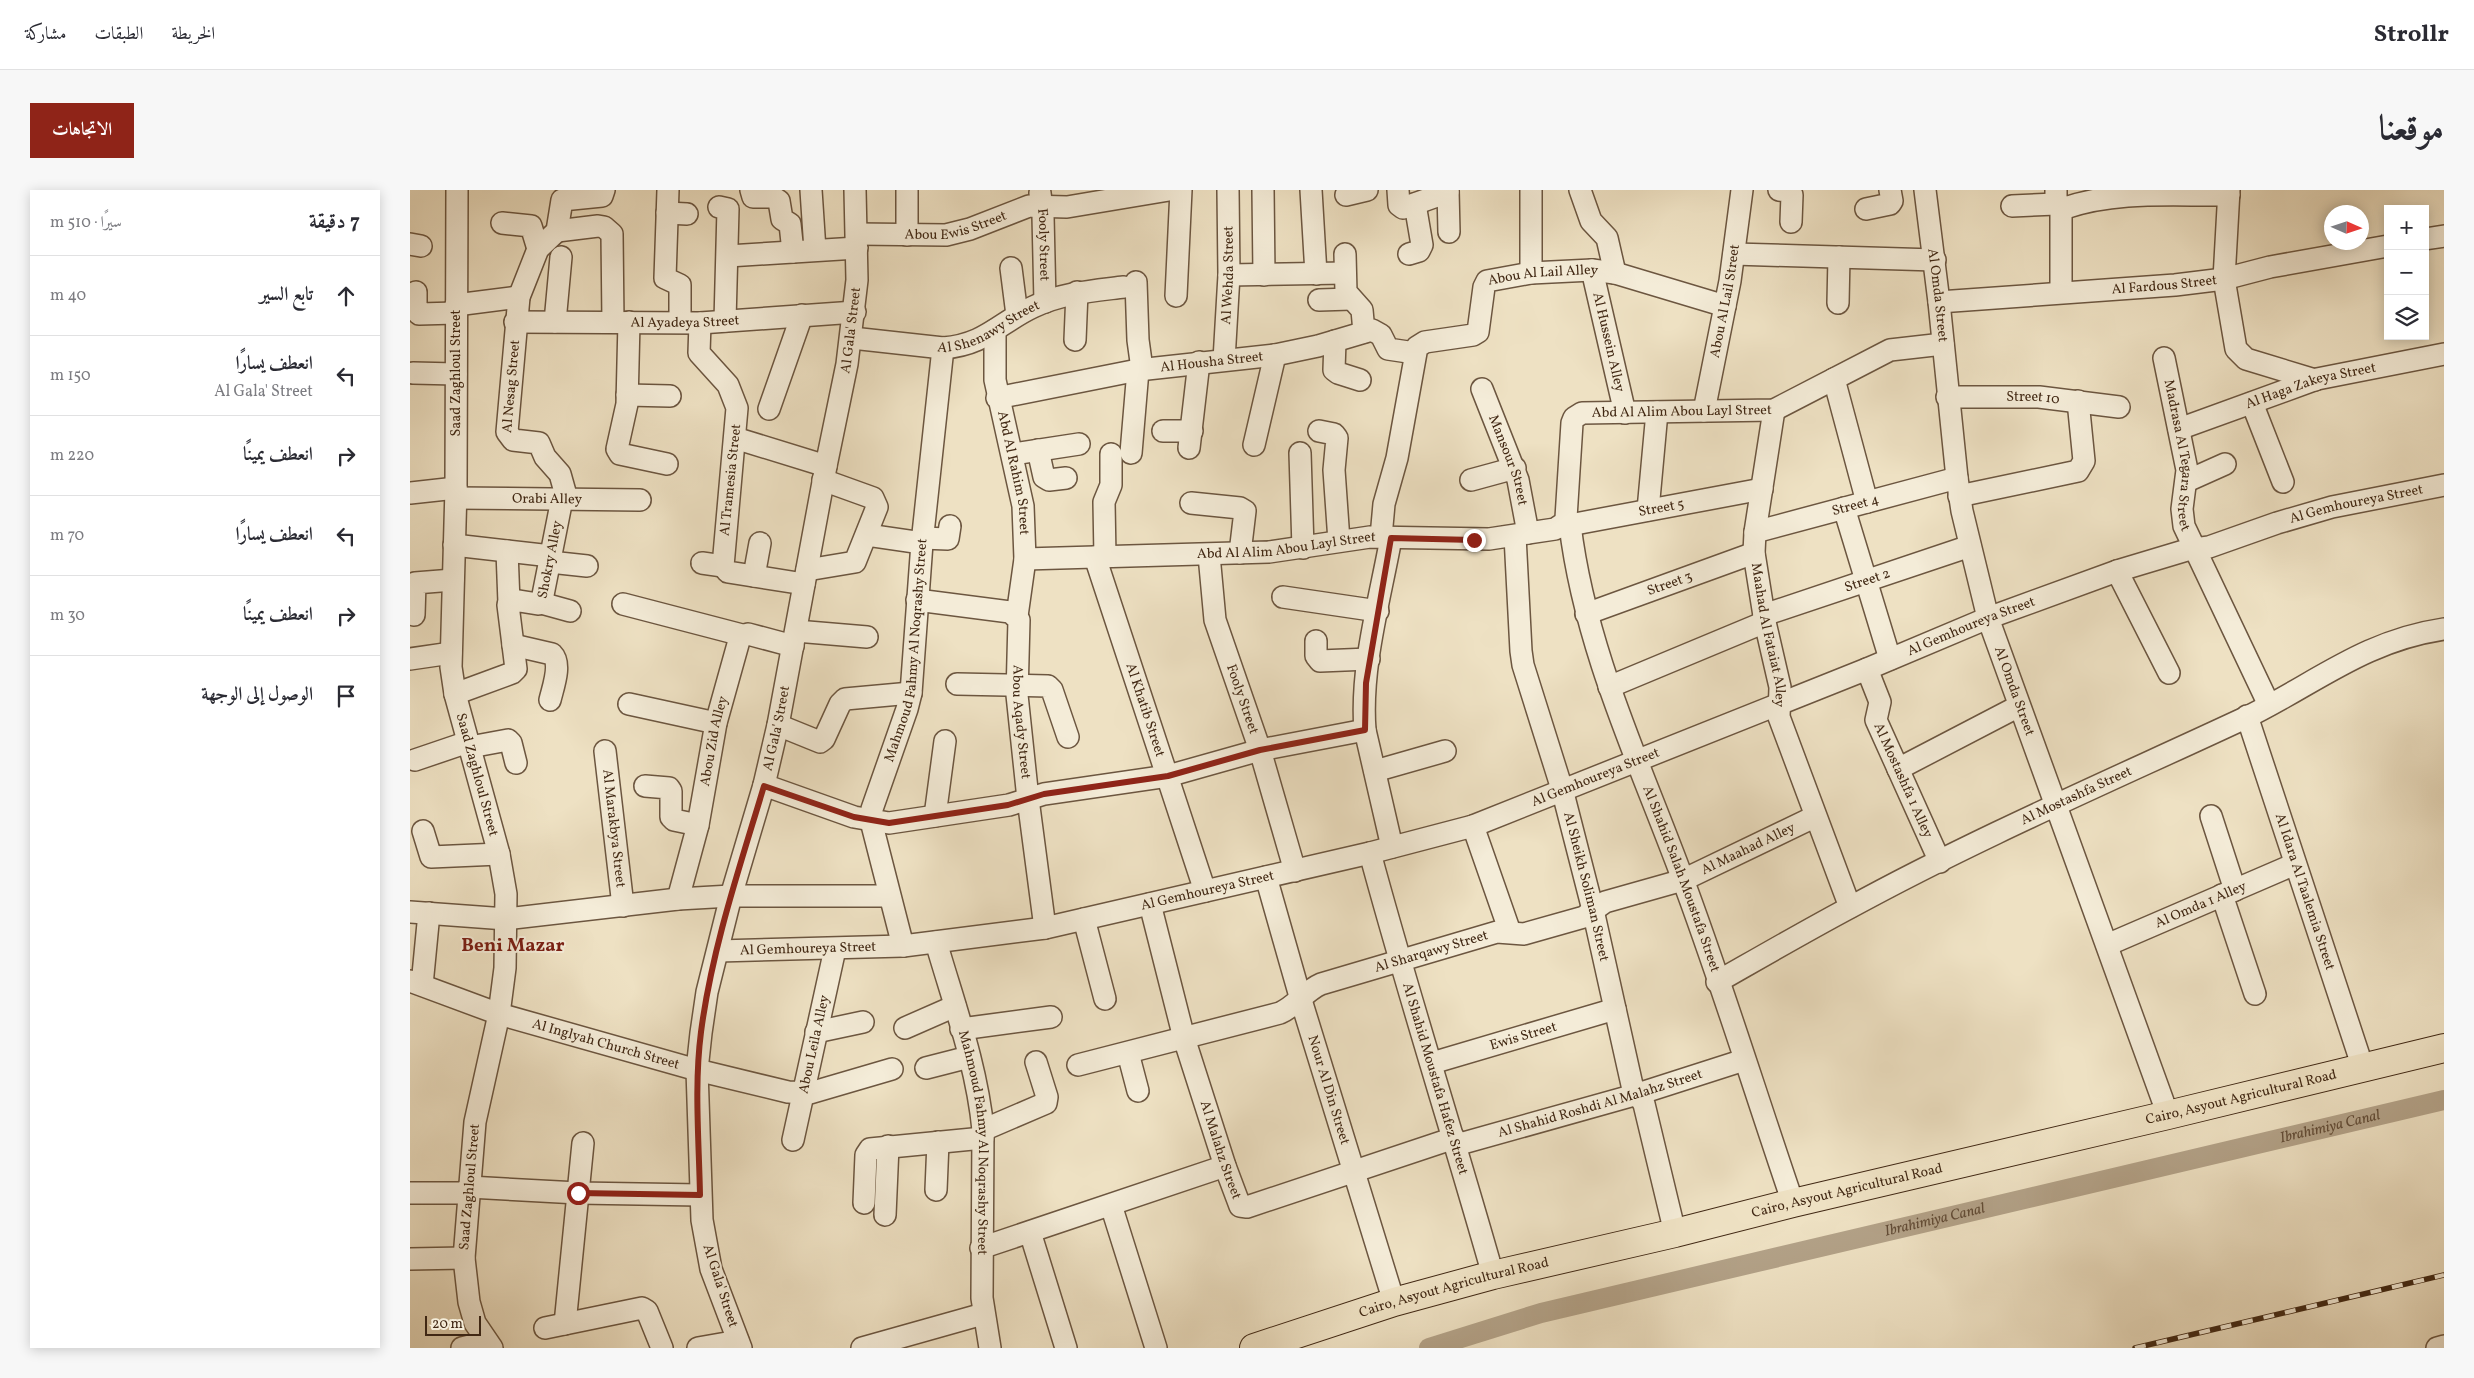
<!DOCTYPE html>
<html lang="ar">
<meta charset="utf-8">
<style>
body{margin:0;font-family:Vollkorn,Amiri,serif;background:#f7f7f7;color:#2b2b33;direction:rtl}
.controls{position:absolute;right:15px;top:15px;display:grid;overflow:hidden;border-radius:0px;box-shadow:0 2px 12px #0003}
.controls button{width:45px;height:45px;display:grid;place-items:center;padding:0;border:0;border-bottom:1px solid #e1e1e2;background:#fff;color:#2b2b33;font:25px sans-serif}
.compass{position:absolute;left:1914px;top:15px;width:45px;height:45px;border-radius:50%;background:#fff;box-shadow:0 2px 12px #0003;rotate:93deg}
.scale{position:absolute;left:15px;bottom:12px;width:56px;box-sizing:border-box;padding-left:5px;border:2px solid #412814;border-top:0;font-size:14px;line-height:18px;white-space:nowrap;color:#412814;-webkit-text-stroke:4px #f4ecd8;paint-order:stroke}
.stop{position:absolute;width:15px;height:15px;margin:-11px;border:4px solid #8f2418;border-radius:50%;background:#fff}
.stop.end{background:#8f2418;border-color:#fff;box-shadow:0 1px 5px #0008}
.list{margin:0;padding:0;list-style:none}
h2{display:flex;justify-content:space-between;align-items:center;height:65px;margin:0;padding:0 20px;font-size:21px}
h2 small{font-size:16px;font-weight:400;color:#7c7c81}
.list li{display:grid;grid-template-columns:32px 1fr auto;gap:15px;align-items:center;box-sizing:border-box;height:80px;padding:0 20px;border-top:1px solid #e1e1e2}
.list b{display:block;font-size:19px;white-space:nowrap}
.list p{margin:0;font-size:16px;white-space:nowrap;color:#7c7c81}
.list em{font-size:16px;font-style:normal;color:#7c7c81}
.icon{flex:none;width:28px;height:28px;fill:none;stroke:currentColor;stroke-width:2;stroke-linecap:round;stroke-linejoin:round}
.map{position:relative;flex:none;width:2034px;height:1158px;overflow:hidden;direction:ltr;border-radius:0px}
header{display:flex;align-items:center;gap:30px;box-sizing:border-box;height:70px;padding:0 25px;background:#fff;border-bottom:1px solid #e1e1e2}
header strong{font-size:24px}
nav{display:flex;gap:28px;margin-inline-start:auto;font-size:18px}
.intro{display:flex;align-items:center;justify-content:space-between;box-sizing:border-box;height:120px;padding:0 30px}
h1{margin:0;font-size:35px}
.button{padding:12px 22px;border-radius:0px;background:#8f2418;color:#fff;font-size:18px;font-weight:700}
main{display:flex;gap:30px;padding:0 30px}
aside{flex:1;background:#fff;border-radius:0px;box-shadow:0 2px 12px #0003}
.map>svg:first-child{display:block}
</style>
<header>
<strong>Strollr</strong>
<nav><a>الخريطة</a><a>الطبقات</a><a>مشاركة</a></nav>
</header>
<div class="intro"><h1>موقعنا</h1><a class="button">الاتجاهات</a></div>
<main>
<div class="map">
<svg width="2034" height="1158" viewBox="0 0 2034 1158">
<rect width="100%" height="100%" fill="#eee1c3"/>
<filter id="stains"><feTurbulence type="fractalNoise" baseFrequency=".004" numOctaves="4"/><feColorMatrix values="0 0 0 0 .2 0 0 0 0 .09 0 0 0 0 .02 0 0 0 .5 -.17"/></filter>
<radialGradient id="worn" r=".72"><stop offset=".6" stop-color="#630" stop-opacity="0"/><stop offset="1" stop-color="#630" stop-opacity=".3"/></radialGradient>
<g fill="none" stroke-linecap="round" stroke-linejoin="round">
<path stroke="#b3a288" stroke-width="20" id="s1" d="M1019,1158L1131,1123L2034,910"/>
<defs>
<g id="minor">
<path id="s2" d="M47,0L46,298L41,477L45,504L89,664L96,704L95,778L89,824L65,932L54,1068L59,1112L65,1133L82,1158"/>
<path d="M258,0L255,88L270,95V132"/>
<path d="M341,0L343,7H363L369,11L372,29L380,34L383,62"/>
<path d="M401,0L405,60"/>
<path d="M497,0V45"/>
<path d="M853,0L854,85"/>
<path d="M901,0L906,84"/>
<path d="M988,0L989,15L993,18L1038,2"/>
<path d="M1038,0L1039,42"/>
<path d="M1170,0L1181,31L1197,48L1205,83"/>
<path d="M1369,0L1378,1L1382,5L1381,32"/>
<path id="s3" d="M1515,0L1529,112L1547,288L1552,321L1578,428L1758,925"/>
<path d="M1646,0V14L1655,18C1708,0 1764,6 1819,5"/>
<path d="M1819,0L1814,89L1826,159L1836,169L1905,190"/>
<path id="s4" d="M630,3L633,26L635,112"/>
<path d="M936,5L957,0"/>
<path d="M1602,16L1646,14"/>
<path d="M309,17L318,19L315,131"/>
<path d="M1456,19L1480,14L1482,11L1480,0"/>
<path d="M257,23L277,24"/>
<path d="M92,33L121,36L128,59"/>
<path d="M147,41L188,36L194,37L202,44L203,132"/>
<path id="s5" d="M447,44L536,45L560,39L619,16L657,17L759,0"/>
<path d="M2015,49L2034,46"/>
<path d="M0,54L11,56"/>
<path d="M935,64L936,102L952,120L954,142"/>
<path d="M999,64L1009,61L1012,55L1005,14"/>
<path d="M1324,64L1525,70"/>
<path d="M318,66L447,58"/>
<path d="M601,78L607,125"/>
<path id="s6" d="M1182,80L1215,223"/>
<path d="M1121,83V0"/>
<path d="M819,85L935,83"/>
<path d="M726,92L728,150L732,179"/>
<path d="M6,102V121L9,124L46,123"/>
<path d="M1651,102V18"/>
<path d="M766,106L771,0"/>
<path d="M909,110L941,109"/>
<path id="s7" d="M1529,112L1765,95L1814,89L1860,77L1978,56"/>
<path d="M1428,113L1429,67"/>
<path d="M46,115L109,107"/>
<path id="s8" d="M105,132L290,133L445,122"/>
<path d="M145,132L151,67"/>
<path d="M219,132L217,214L207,259L210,264L257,274"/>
<path d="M290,133L289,163L318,195L327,218L313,376L318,382L394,394"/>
<path id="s9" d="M585,140V190L613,316L615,369L607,426"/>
<path id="s10" d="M442,148L533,158C575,155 589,133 623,117C652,103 682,101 714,97"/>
<path d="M665,150L667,102"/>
<path d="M925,151L924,180L928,183L950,190"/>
<path id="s11" d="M1754,168L1777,280L1772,319L1774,336L1859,515"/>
<path id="s12" d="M814,170L819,85L818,0"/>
<path d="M3,183L46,184"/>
<path d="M1424,189L1457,312"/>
<path id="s13" d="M1072,199L1108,290L1118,343"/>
<path d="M217,205L260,206"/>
<path id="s14" d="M1537,207H1629L1709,217"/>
<path id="s15" d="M587,208L728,180L865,165L908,156L962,140L971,145L978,159L1005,163"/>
<path d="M1842,213L1873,292"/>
<path d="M359,219L392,125"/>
<path id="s16" d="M1364,220L1345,342L1344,363L1355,432L1370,497L1369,527L1440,717"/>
<path id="s17" d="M1294,221L1320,91L1332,0"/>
<path id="s18" d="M1769,239L1907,189L2034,164"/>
<path d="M753,241H782"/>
<path d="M909,241L924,244L927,248L924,280L929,351"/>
<path d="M325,248L416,276"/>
<path d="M844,255L865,165"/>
<path d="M779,258L789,172"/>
<path d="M628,260L634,287L639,290L656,288"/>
<path d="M721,263L728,180"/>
<path d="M890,263L893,358"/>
<path d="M603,264L669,254"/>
<path d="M1061,290L1105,278"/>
<path d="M1777,291L1815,274"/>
<path d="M0,303L46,298"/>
<path d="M1549,306L1668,281L1674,271L1668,211"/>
<path id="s19" d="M46,308L230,310"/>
<path id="s20" d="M157,309L150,284L135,267L129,253L103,250L97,242L109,107L128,59L147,41L152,10L192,6L194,0"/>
<path d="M781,313L830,318L835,321L830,363"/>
<path d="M1434,318L1480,469"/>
<path d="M1238,320L1247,222"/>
<path id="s21" d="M1160,335C1175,459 1229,571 1272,687C1312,794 1346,905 1383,1013"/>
<path id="s22" d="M1149,337L1352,299"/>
<path id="s23" d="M1345,342L1547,288"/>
<path d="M457,345L512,353"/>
<path id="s24" d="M1105,346L1111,461L1113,475L1152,599L1183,720L1222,895L1234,914L1265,1043"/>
<path id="s25" d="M971,347L974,314L987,268L1007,157L1015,152L1063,145L1068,142L1074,97L1077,91L1121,83L1182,80L1205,83L1315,116"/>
<path d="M512,348L538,349L540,336"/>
<path d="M981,348C970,409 950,478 955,540L982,657"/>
<path d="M44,355L141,366"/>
<path d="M97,361L99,413"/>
<path id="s26" d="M799,365L805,430L850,560L885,681"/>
<path id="s27" d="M685,367L795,701"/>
<path d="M695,367L694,312L701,295V264"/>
<path id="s28" d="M615,369L859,362L960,347L1079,349L1145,339L1154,333L1156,328L1162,233L1164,228L1172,223L1364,220L1480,160L1533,154"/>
<path d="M140,372L177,376"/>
<path d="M292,373L313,376"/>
<path d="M397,380L445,372L467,317L463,308L413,290"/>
<path d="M1707,381L1759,483"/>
<path d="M344,386L350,353"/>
<path d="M873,407L968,421"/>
<path id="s29" d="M507,410L600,422L609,430L607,505L618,609L635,738"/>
<path d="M131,413L160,421"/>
<path d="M213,414L332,445"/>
<path id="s30" d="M1176,424L1344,363"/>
<path d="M4,425L5,393L43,390"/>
<path id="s31" d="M1354,425L1560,356"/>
<path d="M386,441L457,447"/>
<path d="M906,451V466L910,471L959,469"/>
<path d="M103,455L142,464C152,474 143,497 140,510"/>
<path d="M0,469L41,463"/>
<path id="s32" d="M1457,479L1470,512L1466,530L1530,672"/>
<path d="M547,494L638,496L642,500L658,547"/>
<path d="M1199,497L1355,432"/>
<path id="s33" d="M45,504L102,483L106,479L98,415L103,410L128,414L132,410L152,309"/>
<path d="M219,514L306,533"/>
<path id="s34" d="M1837,526L1953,878"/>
<path d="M368,535L410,552L414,549L430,514L435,509L501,503"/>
<path d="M60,557L98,550L101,553L106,573"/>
<path id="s35" d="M195,561L213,716"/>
<path d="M5,570L58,552"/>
<path d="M1488,579L1609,516"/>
<path d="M965,581L1035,561"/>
<path d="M354,595L444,627L479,633L599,615L634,604L758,586L850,560L955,540"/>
<path d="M235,596L259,598L261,601V627L264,630L288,635"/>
<path d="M525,626L535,551"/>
<path d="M1801,626L1825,700"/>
<path d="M1063,636L1100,742"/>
<path d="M13,641L21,667L89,664"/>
<path id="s36" d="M960,663C998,804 1043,944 1083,1085"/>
<path id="s37" d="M856,687L891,810L984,1112"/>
<path d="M1812,705L1845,804"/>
<path id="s38" d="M268,709L288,635L306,533L330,447L338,444L383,456"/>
<path id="s39" d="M740,714L774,848L815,976L830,1016L837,1017L1044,948"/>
<path d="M0,722L96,729L268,709L321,706H479"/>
<path d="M674,729L695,809"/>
<path id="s40" d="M526,752C544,814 567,876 573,940L572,1108L580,1158"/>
<path id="s41" d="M1697,755L1885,674"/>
<path id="s42" d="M493,756L461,631L462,619L497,519L501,503L512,353L533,158"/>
<path id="s43" d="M308,761L493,756L635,738L960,663L1063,636L1457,479L1578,428L1707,381L1777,360L1799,357L1867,333L1922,317L2034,295"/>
<path id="s44" d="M0,791L89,824L287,880L378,902L400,903L482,879"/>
<path id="s45" d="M1307,792C1351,767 1394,742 1439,718C1567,648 1702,590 1835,528C1905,494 1953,451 2034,439"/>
<path d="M12,795L19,723"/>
<path d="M495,838L545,816"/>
<path d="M551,839L641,827"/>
<path d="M406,842L453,832"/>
<path d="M718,863L728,901"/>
<path id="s46" d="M1022,873L1205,819"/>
<path id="s47" d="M668,875L870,823C886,816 895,801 911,794L1087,742L1114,744L1174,727L1195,712L1273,690L1404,627"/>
<path d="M516,878L559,867"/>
<path d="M573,940L636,913L637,907L626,872"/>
<path id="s48" d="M383,950L425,759"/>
<path id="s49" d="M1046,955L1228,904L1334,870"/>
<path d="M59,997L168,1003L290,1005"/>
<path d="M526,1000L528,952"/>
<path d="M0,1003H58"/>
<path d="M454,1013L456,965L460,959L573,948"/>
<path d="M701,1015L746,1158"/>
<path d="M475,1025L478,956"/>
<path d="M620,1042L656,1158"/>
<path d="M571,1058L815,976"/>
<path d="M0,1069L54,1068"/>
<path d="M155,1134L173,953"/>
<path d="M135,1138L232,1118L237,1121L252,1158"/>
<path d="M52,1158L76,1152"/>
<path d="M288,1158L328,1151"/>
<path id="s50" d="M331,1158L301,1079L292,1030L287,880L291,843L297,802L321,706L354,595L368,535L416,276L437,174L447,90L445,0"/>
<path d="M452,1158L573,1124"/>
<path d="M2027,1158L2034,1156"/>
</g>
<g id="highway">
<path id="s51" d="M844,1158L984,1112L1083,1085L1265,1043L1383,1013L1758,925L2034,858"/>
</g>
</defs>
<use href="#minor" stroke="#6c5640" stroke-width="24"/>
<use href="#highway" stroke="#412814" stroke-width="30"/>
<use href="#minor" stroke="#f4ecd8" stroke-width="21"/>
<use href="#highway" stroke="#eee1c3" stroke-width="28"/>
<defs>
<path id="rail" d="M1725,1158L2034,1085"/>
</defs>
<use href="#rail" stroke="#412814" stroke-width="5.5"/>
<use href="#rail" stroke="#f4ecd8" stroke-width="4" stroke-dasharray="11" stroke-linecap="butt"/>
</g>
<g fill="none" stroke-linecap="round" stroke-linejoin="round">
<path stroke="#8f2418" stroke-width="6" d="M168,1003L290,1005C289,951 284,896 291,842C302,758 330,676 354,596L444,627L479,633L598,615L634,604L758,586L850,560L955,540L956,493L981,348L1064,350"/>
</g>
<g text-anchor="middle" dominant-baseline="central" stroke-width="4" stroke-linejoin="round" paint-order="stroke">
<g font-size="14" fill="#412814" stroke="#f4ecd8">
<text stroke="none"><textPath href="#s5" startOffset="100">Abou Ewis Street</textPath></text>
<text stroke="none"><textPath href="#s4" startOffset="52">Fooly Street</textPath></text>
<text stroke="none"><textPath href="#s12" startOffset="85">Al Wehda Street</textPath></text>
<text stroke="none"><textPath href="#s25" startOffset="366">Abou Al Lail Alley</textPath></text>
<text stroke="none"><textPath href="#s7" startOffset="226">Al Fardous Street</textPath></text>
<text stroke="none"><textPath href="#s3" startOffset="106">Al Omda Street</textPath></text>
<text stroke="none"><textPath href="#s17" startOffset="112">Abou Al Lail Street</textPath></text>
<text stroke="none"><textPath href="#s8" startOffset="170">Al Ayadeya Street</textPath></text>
<text stroke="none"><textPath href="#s10" startOffset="142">Al Shenawy Street</textPath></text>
<text stroke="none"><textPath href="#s50" startOffset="1041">Al Gala' Street</textPath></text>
<text stroke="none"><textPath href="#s6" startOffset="74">Al Hussein Alley</textPath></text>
<text stroke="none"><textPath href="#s15" startOffset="218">Al Housha Street</textPath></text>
<text transform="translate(46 183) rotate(-90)">Saad Zaghloul Street</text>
<text stroke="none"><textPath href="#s20" startOffset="146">Al Nesag Street</textPath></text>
<text stroke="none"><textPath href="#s18" startOffset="139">Al Haga Zakeya Street</textPath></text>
<text stroke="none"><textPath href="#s14" startOffset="86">Street 10</textPath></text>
<text stroke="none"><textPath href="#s28" startOffset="758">Abd Al Alim Abou Layl Street</textPath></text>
<text stroke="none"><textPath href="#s11" startOffset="99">Madrasa Al Tegara Street</textPath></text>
<text stroke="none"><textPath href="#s13" startOffset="76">Mansour Street</textPath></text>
<text stroke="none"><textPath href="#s9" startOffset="145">Abd Al Rahim Street</textPath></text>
<text transform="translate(321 290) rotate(-84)">Al Tramesia Street</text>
<text stroke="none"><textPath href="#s19" startOffset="91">Orabi Alley</textPath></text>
<text stroke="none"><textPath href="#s43" startOffset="1710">Al Gemhoureya Street</textPath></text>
<text stroke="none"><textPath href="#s23" startOffset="104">Street 4</textPath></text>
<text stroke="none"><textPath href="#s22" startOffset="104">Street 5</textPath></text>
<text stroke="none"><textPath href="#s28" startOffset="262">Abd Al Alim Abou Layl Street</textPath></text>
<text stroke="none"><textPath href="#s33" startOffset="210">Shokry Alley</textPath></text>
<text stroke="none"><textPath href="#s31" startOffset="109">Street 2</textPath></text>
<text stroke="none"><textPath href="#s30" startOffset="89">Street 3</textPath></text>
<text stroke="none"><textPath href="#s43" startOffset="1305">Al Gemhoureya Street</textPath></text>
<text stroke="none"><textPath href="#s16" startOffset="228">Maahad Al Fataiat Alley</textPath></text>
<text stroke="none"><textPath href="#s42" startOffset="305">Mahmoud Fahmy Al Noqrashy Street</textPath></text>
<text stroke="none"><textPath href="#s3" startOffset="511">Al Omda Street</textPath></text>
<text stroke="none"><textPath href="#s26" startOffset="149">Fooly Street</textPath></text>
<text stroke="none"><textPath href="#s27" startOffset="161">Al Khatib Street</textPath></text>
<text stroke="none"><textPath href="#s29" startOffset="208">Abou Aqady Street</textPath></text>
<text stroke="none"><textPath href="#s50" startOffset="636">Al Gala' Street</textPath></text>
<text stroke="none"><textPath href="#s38" startOffset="162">Abou Zid Alley</textPath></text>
<text stroke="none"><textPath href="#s2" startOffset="588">Saad Zaghloul Street</textPath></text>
<text stroke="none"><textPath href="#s43" startOffset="900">Al Gemhoureya Street</textPath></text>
<text stroke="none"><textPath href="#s32" startOffset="120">Al Mostashfa 1 Alley</textPath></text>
<text stroke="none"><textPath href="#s45" startOffset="405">Al Mostashfa Street</textPath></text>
<text stroke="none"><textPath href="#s35" startOffset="78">Al Marakbya Street</textPath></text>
<text stroke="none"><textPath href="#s47" startOffset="711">Al Maahad Alley</textPath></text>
<text stroke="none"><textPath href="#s21" startOffset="372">Al Shahid Salah Moustafa Street</textPath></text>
<text stroke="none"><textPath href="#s24" startOffset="360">Al Sheikh Soliman Street</textPath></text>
<text stroke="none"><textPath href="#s43" startOffset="495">Al Gemhoureya Street</textPath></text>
<text stroke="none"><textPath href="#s34" startOffset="185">Al Idara Al Taalemia Street</textPath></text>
<text stroke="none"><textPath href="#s41" startOffset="102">Al Omda 1 Alley</textPath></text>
<text stroke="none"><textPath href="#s43" startOffset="90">Al Gemhoureya Street</textPath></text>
<text stroke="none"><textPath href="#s47" startOffset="374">Al Sharqawy Street</textPath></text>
<text stroke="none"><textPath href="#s46" startOffset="95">Ewis Street</textPath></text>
<text stroke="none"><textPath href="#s44" startOffset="206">Al Inglyah Church Street</textPath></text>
<text stroke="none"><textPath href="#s48" startOffset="98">Abou Leila Alley</textPath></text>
<text stroke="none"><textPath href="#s36" startOffset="235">Al Shahid Moustafa Hafez Street</textPath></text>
<text stroke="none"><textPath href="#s37" startOffset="222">Nour Al Din Street</textPath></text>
<text stroke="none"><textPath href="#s51" startOffset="1019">Cairo, Asyout Agricultural Road</textPath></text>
<text stroke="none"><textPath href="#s49" startOffset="150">Al Shahid Roshdi Al Malahz Street</textPath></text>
<text stroke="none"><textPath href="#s40" startOffset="206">Mahmoud Fahmy Al Noqrashy Street</textPath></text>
<text stroke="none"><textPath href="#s39" startOffset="256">Al Malahz Street</textPath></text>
<text transform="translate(60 997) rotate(-85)">Saad Zaghloul Street</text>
<text stroke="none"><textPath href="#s51" startOffset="614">Cairo, Asyout Agricultural Road</textPath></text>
<text transform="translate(310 1096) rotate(72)">Al Gala' Street</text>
<text stroke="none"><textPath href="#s51" startOffset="209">Cairo, Asyout Agricultural Road</textPath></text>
</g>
<g font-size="15" font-style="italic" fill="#634d37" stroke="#f4ecd8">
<text stroke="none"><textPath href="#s1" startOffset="928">Ibrahimiya Canal</textPath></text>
<text stroke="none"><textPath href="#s1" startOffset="522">Ibrahimiya Canal</textPath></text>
</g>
<g font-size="19" font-weight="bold" fill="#7a1f14" stroke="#f4ecd8">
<text x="103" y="756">Beni Mazar</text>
</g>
</g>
<rect width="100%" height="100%" filter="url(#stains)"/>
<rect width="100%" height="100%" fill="url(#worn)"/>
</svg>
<div class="controls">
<button>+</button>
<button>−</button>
<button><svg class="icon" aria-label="layers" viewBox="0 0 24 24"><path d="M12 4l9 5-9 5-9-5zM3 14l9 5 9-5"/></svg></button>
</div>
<svg class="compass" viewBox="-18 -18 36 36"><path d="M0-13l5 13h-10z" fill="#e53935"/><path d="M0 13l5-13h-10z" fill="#7c7c81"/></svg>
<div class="scale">20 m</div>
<div class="stop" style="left:168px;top:1003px"></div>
<div class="stop end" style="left:1064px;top:350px"></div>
</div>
<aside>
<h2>7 دقيقة<small>سيرًا · 510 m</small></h2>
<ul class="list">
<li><svg class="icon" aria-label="ahead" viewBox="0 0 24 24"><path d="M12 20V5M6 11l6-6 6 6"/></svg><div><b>تابع السير</b></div><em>40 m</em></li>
<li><svg class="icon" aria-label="left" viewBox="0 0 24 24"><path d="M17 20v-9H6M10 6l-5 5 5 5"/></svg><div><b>انعطف يسارًا</b><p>Al Gala' Street</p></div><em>150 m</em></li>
<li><svg class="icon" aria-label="right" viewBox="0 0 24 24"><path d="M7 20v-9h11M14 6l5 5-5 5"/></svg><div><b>انعطف يمينًا</b></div><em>220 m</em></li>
<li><svg class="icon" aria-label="left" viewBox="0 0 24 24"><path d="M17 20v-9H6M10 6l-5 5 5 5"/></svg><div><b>انعطف يسارًا</b></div><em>70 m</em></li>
<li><svg class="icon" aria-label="right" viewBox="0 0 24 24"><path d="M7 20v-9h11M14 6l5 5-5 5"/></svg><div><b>انعطف يمينًا</b></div><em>30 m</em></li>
<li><svg class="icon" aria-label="arrive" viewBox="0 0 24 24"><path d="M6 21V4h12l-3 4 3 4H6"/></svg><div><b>الوصول إلى الوجهة</b></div></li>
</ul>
</aside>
</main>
